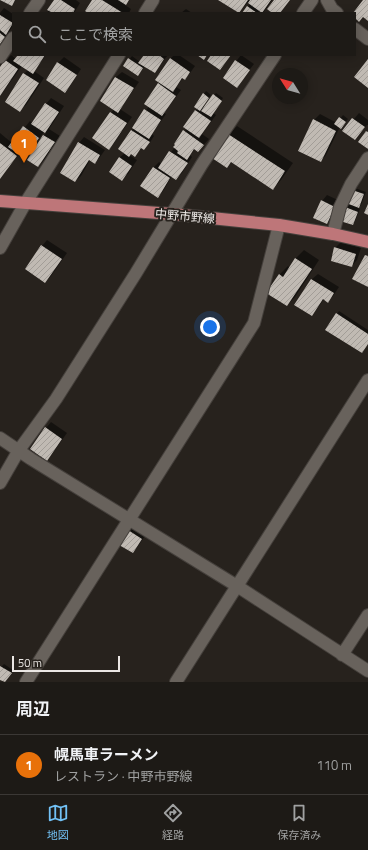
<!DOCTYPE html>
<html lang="ja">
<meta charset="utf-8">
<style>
body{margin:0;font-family:"Titillium Web","Noto Sans JP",sans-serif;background:#25231f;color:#f1f3f6}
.compass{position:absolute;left:272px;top:68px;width:36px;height:36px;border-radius:50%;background:#1d1a16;box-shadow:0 2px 10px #0003;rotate:307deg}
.scale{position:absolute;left:12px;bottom:10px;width:108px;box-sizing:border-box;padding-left:4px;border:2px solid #ebe7e4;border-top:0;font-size:11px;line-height:14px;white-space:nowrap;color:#ebe7e4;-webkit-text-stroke:3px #27221d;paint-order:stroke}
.you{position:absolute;left:210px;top:327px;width:14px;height:14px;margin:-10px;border:3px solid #fff;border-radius:50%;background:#1a73e8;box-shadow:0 0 0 6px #1a73e833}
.badge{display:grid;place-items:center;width:26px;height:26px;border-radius:50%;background:#72c1f5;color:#fff;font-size:13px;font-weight:700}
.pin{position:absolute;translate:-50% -33px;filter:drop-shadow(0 1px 2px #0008)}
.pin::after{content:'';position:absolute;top:21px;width:14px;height:12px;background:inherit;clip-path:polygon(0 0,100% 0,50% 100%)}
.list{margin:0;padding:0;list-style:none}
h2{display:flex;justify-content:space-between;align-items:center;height:52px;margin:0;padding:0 16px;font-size:17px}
h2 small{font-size:13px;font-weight:400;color:#a0a1a1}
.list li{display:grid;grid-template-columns:26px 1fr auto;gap:12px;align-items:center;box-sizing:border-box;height:60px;padding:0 16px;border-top:1px solid #3b3835}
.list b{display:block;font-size:15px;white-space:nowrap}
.list p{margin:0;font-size:13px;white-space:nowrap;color:#a0a1a1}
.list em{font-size:13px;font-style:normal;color:#a0a1a1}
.icon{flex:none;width:22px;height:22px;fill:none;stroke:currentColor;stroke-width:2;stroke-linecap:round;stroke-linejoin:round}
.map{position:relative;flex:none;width:368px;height:682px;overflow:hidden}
.search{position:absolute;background:#1d1a16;box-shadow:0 2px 10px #0003;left:12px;right:12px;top:12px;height:44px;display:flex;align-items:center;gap:10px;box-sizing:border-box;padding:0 14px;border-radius:0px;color:#a0a1a1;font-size:15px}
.sheet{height:112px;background:#1d1a16}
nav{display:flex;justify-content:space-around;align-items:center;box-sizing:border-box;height:56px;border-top:1px solid #3b3835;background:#1d1a16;font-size:11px;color:#a0a1a1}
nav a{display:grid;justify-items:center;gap:2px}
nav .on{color:#72c1f5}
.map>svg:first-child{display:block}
</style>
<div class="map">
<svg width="368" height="682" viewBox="0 0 368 682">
<defs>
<pattern id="building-hatch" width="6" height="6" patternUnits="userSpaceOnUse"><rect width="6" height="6" fill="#c0bab3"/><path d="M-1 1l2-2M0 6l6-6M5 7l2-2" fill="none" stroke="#a29d97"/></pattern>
</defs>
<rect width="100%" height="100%" fill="#27221d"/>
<path fill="#0007" d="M55,0H76L80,3L74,13H47Z
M93,0H129L125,5L131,9L129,13H89Z
M220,0H272L263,13H243L250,4L248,2L239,12Z
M4,8L13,14V26L0,44V13Z
M186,9L192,13H181Z
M11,55L16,59L19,55H46L34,71L44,78L26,105L20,110L24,74L28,70L22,66L0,96V69Z
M145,55H168L154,72L145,66L140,72L124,66L132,56L140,62Z
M174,55H179L195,66L190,73L184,79L183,78L176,87L181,90L164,113L166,114L152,134L154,136L149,144L144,149L142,148L135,155L131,153L129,155L137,160L128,174L122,179L119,158L125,153L119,149L149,106L170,59Z
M241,55L254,64L237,86L224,77Z
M64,57L81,69L70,86L64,91L47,80L58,63Z
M122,72L139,82L120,109L132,117L114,143L109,149L94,138L114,109L101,101L116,77Z
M206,91L211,95L203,106L205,107L216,93L223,98L213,113L216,115L202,134L209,139L198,151L195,149L190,155L192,157L182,173L176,179L172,176L163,191L158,197L153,168L159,162L162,164L175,147L187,128L185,127L198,108L204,94Z
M51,98L64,106L49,129L60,136L44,160L38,166L28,159L46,133L44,132L30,151L25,157L20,153L0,177V133L12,143L30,121L33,124L46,104Z
M359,113L368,120V125H367L355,139L344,131Z
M320,114L337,123L343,115L348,119L343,125L340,127L326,155L321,161L314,120Z
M237,126L293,163L281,180L273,189L232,162L227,166L229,134Z
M84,137L105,150L100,157L95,163L90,160L81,176L75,181L79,143Z
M355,188L366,192L361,205L358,208L360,209L355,221L353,224L345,208L349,203Z
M327,195L340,201L332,218L327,223L322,201Z
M47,240L67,253L51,276L45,282L42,246Z
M341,242L361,248L357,260L352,266L335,248Z
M304,250L319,260L295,297L287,305L279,275L288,266L290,268L296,258Z
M318,274L339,287L333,296L328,301L324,299L317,309L311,315L296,305L312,279Z
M339,311L368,330V343L337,314Z
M51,422L67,433L52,454L47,460L46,428Z
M134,525L147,533L138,546L133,552L129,531Z
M4,664L13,670L5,682L0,678V668Z"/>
<path fill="url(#building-hatch)" d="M0,0H15L12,6Z
M54,0H61L75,9L73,13H53L47,10Z
M92,0H102L123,13H88L85,11Z
M118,0H129L126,5Z
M218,0H248L239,13Z
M250,0H271L262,13L248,3Z
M274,0H290L280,13H272L267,9Z
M363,0H368V21L363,17L359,22L355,18V13H353Z
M247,6L257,13H242Z
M0,15L13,23L6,35L0,30Z
M0,33L5,37L0,44Z
M18,55H45L33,74L13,61Z
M144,55H159L164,59L155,73L138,63Z
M197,55H207L204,60Z
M211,55H231L220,70L207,61Z
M128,58L143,68L138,76L123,66Z
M170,58L190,72L185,80L182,78L173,92L155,80Z
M368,59V88L354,77Z
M5,60L18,69L0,96V67Z
M235,60L250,70L237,88L223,78Z
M57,62L77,75L65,93L46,80Z
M23,73L39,83L20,112L5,102Z
M115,77L134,88L118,113L100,101Z
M158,83L176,96L162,116L144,104Z
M203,93L209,98L200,111L194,107Z
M213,94L222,101L211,117L201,111Z
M45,103L59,112L45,133L31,124Z
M144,109L161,120L149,139L132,128Z
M195,110L211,121L199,138L183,127Z
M110,112L127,123L109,150L92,138Z
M339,117L346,122L341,129L334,124Z
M352,118L365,127L355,140L342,131Z
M313,119L336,131L321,162L298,151Z
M23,126L39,138L25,158L8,147Z
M131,130L150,142L144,150L141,148L135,157L131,154L129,157L118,149Z
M183,130L204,145L198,152L194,149L187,160L177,153L178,151L173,147L175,145L174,144Z
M366,131L368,132V149L358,142Z
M228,134L285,171L273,190L231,162L227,168L212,158Z
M43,135L55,142L38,167L27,160Z
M78,142L100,155L95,164L89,160L75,182L60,173Z
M0,143L17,156L0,179Z
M169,151L188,163L176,180L158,168Z
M119,157L132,166L122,181L109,172Z
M153,167L170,178L158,198L140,186Z
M352,190L364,194L359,208L346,203Z
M321,200L335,207L327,224L313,218Z
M368,204V215L364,213Z
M345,207L358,212L353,225L340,221Z
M41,245L62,259L45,283L25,269Z
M334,247L356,254L352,267L331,261Z
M365,255L368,256V287L352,279Z
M295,258L312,269L287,306L266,293L279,274L283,277Z
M311,279L334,293L328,303L323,299L312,316L294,305Z
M336,313L368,334V344L362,353L325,330Z
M45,427L62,439L47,461L30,449Z
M128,530L142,539L133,553L119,545Z
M0,666L12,673L5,682L0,680Z"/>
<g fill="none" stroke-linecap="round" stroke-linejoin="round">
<defs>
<path id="minor" d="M327,0L332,9L337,13
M30,13L39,0
M145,13L153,0
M303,13L312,0
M355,29L368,39
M0,57L13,38
M333,234L340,207L351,184L368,158
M0,248L26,202L119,55
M0,438L31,459L237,586L368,671
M0,483L19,450L56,399L136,273L202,164L275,55
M342,655L368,615
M26,682L254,323L279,225
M176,682L368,380"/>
<path id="major" d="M0,201L172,214L279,225L333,234L368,242"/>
</defs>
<use href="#minor" stroke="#45403c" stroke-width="14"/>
<use href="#major" stroke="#45403c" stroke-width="14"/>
<use href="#minor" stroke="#68625c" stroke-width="12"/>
<use href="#major" stroke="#be7679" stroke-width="12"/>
</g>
<g text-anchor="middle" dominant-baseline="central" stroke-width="4" stroke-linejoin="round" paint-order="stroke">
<g font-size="12" fill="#ebe7e4" stroke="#27221d">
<text transform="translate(185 216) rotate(5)">中野市野線</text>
</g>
</g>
</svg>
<svg class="compass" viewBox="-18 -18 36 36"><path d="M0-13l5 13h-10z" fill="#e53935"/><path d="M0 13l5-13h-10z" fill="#a0a1a1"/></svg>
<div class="scale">50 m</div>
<div class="you"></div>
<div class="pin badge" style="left:24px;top:163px;background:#e8710a">1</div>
<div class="search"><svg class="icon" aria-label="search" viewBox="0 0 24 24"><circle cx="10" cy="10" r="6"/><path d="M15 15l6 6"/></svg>ここで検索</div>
</div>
<section class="sheet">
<h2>周辺<small></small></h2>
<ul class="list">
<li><span class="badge" style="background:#e8710a">1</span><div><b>幌馬車ラーメン</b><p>レストラン · 中野市野線</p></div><em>110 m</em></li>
</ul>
</section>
<nav>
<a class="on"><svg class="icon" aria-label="map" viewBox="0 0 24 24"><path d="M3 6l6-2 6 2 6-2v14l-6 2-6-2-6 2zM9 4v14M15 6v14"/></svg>地図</a>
<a><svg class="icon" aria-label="directions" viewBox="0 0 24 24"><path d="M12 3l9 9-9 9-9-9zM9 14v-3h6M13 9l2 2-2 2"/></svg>経路</a>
<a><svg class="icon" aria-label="saved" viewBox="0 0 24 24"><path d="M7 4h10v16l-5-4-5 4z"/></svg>保存済み</a>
</nav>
